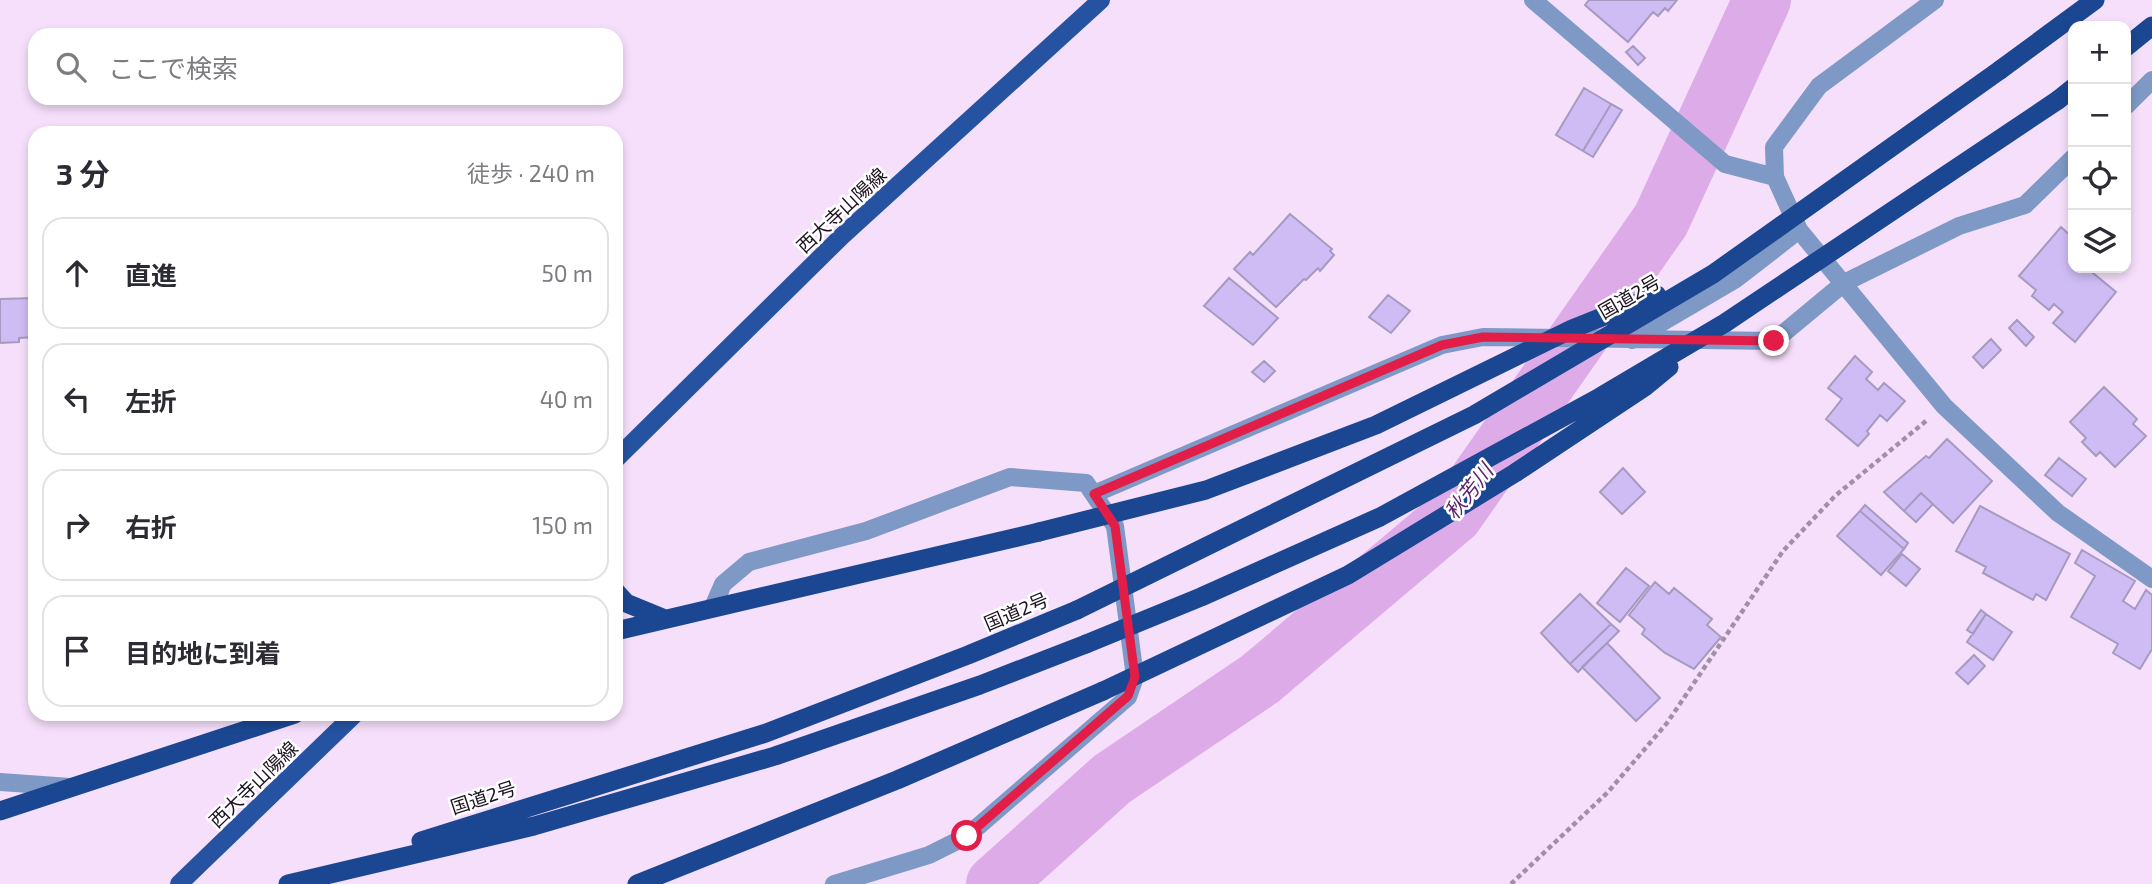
<!DOCTYPE html>
<html lang="ja">
<meta charset="utf-8">
<style>
body{margin:0;font-family:"Exo 2","Noto Sans JP",sans-serif;background:#f7f7f7;color:#2b2b33}
.controls{position:absolute;right:21px;top:21px;display:grid;overflow:hidden;border-radius:14px;box-shadow:0 4px 10px #0003}
.controls button{width:63px;height:63px;display:grid;place-items:center;padding:0;border:0;border-bottom:2px solid #e1e1e2;background:#fff;color:#2b2b33;font:35px sans-serif}
.stop{position:absolute;width:21px;height:21px;margin:-16px;border:5px solid #e11d48;border-radius:50%;background:#fff}
.stop.end{background:#e11d48;border-color:#fff;box-shadow:0 2px 7px #0008}
.list{margin:0;padding:0;list-style:none}
h2{display:flex;justify-content:space-between;align-items:center;height:91px;margin:0;padding:0 28px;font-size:30px}
h2 small{font-size:23px;font-weight:400;color:#7c7c81}
.list li{display:grid;grid-template-columns:46px 1fr auto;gap:21px;align-items:center;box-sizing:border-box;height:112px;margin:0 14px 14px;padding:0 14px;border:2px solid #e1e1e2;border-radius:21px}
.list b{display:block;font-size:26px;white-space:nowrap}
.list em{font-size:23px;font-style:normal;color:#7c7c81}
.icon{flex:none;width:38px;height:38px;fill:none;stroke:currentColor;stroke-width:2;stroke-linecap:round;stroke-linejoin:round}
.map{position:relative;flex:none;width:2152px;height:884px;overflow:hidden}
.search{position:absolute;background:#fff;box-shadow:0 4px 10px #0003;left:28px;top:28px;width:595px;height:77px;display:flex;align-items:center;gap:18px;box-sizing:border-box;padding:0 24px;border-radius:21px;color:#7c7c81;font-size:26px}
.panel{position:absolute;background:#fff;box-shadow:0 4px 10px #0003;left:28px;top:126px;width:595px;height:595px;border-radius:21px}
.map>svg:first-child{display:block}
</style>
<div class="map">
<svg width="2152" height="884" viewBox="0 0 2152 884">
<rect width="100%" height="100%" fill="#f6dffb"/>
<g fill="none" stroke-linecap="round" stroke-linejoin="round">
<path stroke="#deabe9" stroke-width="58" d="M995,884L1112,779L1260,679L1454,515L1661,220L1762,0"/>
</g>
<path fill="#cfbcf5" stroke="#a79ac0" stroke-width="2" d="M1589,0H1677L1668,11L1665,8L1658,16L1653,12L1628,42L1585,5Z
M1633,46L1645,58L1638,65L1626,52Z
M1584,88L1611,104L1583,151L1556,135Z
M1611,104L1622,110L1593,157L1583,151Z
M1290,214L1332,249L1330,251L1334,255L1320,271L1318,268L1306,280L1304,279L1276,307L1234,269L1250,252L1253,255Z
M2061,227L2073,238V268H2097L2093,273L2116,292L2075,342L2053,323L2063,312L2054,304L2049,310L2032,296L2036,290L2019,276Z
M1229,278L1278,318L1253,345L1204,306Z
M1388,295L1410,311L1391,333L1369,317Z
M35,298V337L19,338V342L0,343V299Z
M2017,320L2034,337L2026,346L2009,328Z
M1991,339L2001,350L1983,368L1973,357Z
M1855,356L1872,372L1866,379L1878,390L1884,383L1905,401L1887,421L1880,415L1867,431L1869,434L1858,446L1826,419L1842,399L1828,388Z
M1264,361L1275,371L1264,382L1252,372Z
M2104,387L2137,419L2133,424L2146,436L2115,467L2100,452L2096,456L2082,442L2086,438L2070,422Z
M1947,439L1992,481L1953,523L1921,493L1904,511L1884,492L1926,456L1929,458Z
M2059,458L2086,479L2072,496L2045,475Z
M1623,468L1645,492L1622,514L1600,492Z
M1921,493L1933,504L1916,522L1904,511Z
M1865,505L1908,543L1904,549L1860,511Z
M1980,506L2070,554L2046,600L2036,594L2033,600L1983,573L1986,567L1956,551Z
M1860,511L1904,549L1881,575L1837,536Z
M2082,550L2135,581L2123,601L2135,609L2146,590L2152,595V649L2140,669L2113,653L2118,644L2071,617L2095,576L2075,563Z
M1902,554L1920,569L1906,586L1888,571Z
M1626,568L1649,586L1620,622L1597,603Z
M1655,582L1669,594L1674,588L1712,619L1707,625L1721,637L1694,669L1665,653L1642,634L1645,629L1629,615Z
M1580,594L1611,624L1570,664L1541,633Z
M1981,610L1986,614L1973,634L1967,630Z
M1986,614L2012,632L1993,660L1967,642Z
M1611,624L1619,631L1578,672L1570,664Z
M1607,643L1660,698L1636,721L1582,667Z
M1974,655L1985,666L1968,684L1956,673Z"/>
<g fill="none" stroke-linecap="round" stroke-linejoin="round">
<path stroke="#a18fa5" stroke-width="4.5" stroke-dasharray="5 3.5" stroke-linecap="butt" d="M1511,884L1608,792L1667,723L1783,551L1835,496L1926,421"/>
<path stroke="#7e99c5" stroke-width="18" d="M1533,0L1725,164L1775,177L1799,230L1944,406L2058,513L2152,579
M2126,106L2152,80
M1775,177L1774,147L1819,86L1935,0
M1632,340L1736,279L1799,230
M1094,494L1442,345L1483,337L1774,341L1844,283L1959,226L2025,205L2073,158
M713,607L723,584L749,562L866,531L1010,477L1086,483L1115,526L1135,677L1128,697L967,836L929,855L834,884
M0,782L70,787"/>
<path stroke="#2553a2" stroke-width="18" d="M616,459L842,236L1101,0
M179,884L355,714"/>
<path stroke="#1b4792" stroke-width="19" d="M2126,47L2152,26
M2000,70L2095,0
M2058,100L2073,88
M616,592L626,603L665,619
M616,631L1039,532
M0,811L295,714
M421,841L766,733L968,655L1077,610
M288,884L534,826L775,756L980,685L1086,644
M637,884L897,780L1103,691"/>
<path stroke="#1b4792" stroke-width="19" d="M1039,532L1206,490L1376,425L1572,329L1657,295
M1077,610L1474,415L1713,274L2000,70
M1086,644L1201,597L1380,517L1600,397L1725,323L2058,100
M1103,691L1348,575L1515,473L1646,386L1669,367"/>
</g>
<g fill="none" stroke-linecap="round" stroke-linejoin="round">
<path stroke="#e11d48" stroke-width="9" d="M967,836L1128,696L1135,677L1115,526L1094,494L1442,345L1483,337L1774,341"/>
</g>
<g text-anchor="middle" dominant-baseline="central" stroke-width="5" stroke-linejoin="round" paint-order="stroke">
<g font-size="19" fill="#1e1421" stroke="#fff">
<text transform="translate(841 210) rotate(-43)">西大寺山陽線</text>
<text transform="translate(1629 296) rotate(-30)">国道2号</text>
<text transform="translate(1016 611) rotate(-23)">国道2号</text>
<text transform="translate(253 784) rotate(-44)">西大寺山陽線</text>
<text transform="translate(483 797) rotate(-18)">国道2号</text>
</g>
<g font-size="21" font-style="italic" fill="#60246d" stroke="#fff">
<text transform="translate(1468 491) rotate(-52)">秋芳川</text>
</g>
</g>
</svg>
<div class="controls">
<button>+</button>
<button>−</button>
<button><svg class="icon" aria-label="locate" viewBox="0 0 24 24"><circle cx="12" cy="12" r="6"/><path d="M12 2v4M12 18v4M2 12h4M18 12h4"/></svg></button>
<button><svg class="icon" aria-label="layers" viewBox="0 0 24 24"><path d="M12 4l9 5-9 5-9-5zM3 14l9 5 9-5"/></svg></button>
</div>
<div class="stop" style="left:967px;top:836px"></div>
<div class="stop end" style="left:1774px;top:341px"></div>
<div class="search"><svg class="icon" aria-label="search" viewBox="0 0 24 24"><circle cx="10" cy="10" r="6"/><path d="M15 15l6 6"/></svg>ここで検索</div>
<section class="panel">
<h2>3 分<small>徒歩 · 240 m</small></h2>
<ul class="list">
<li><svg class="icon" aria-label="ahead" viewBox="0 0 24 24"><path d="M12 20V5M6 11l6-6 6 6"/></svg><div><b>直進</b></div><em>50 m</em></li>
<li><svg class="icon" aria-label="left" viewBox="0 0 24 24"><path d="M17 20v-9H6M10 6l-5 5 5 5"/></svg><div><b>左折</b></div><em>40 m</em></li>
<li><svg class="icon" aria-label="right" viewBox="0 0 24 24"><path d="M7 20v-9h11M14 6l5 5-5 5"/></svg><div><b>右折</b></div><em>150 m</em></li>
<li><svg class="icon" aria-label="arrive" viewBox="0 0 24 24"><path d="M6 21V4h12l-3 4 3 4H6"/></svg><div><b>目的地に到着</b></div></li>
</ul>
</section>
</div>
